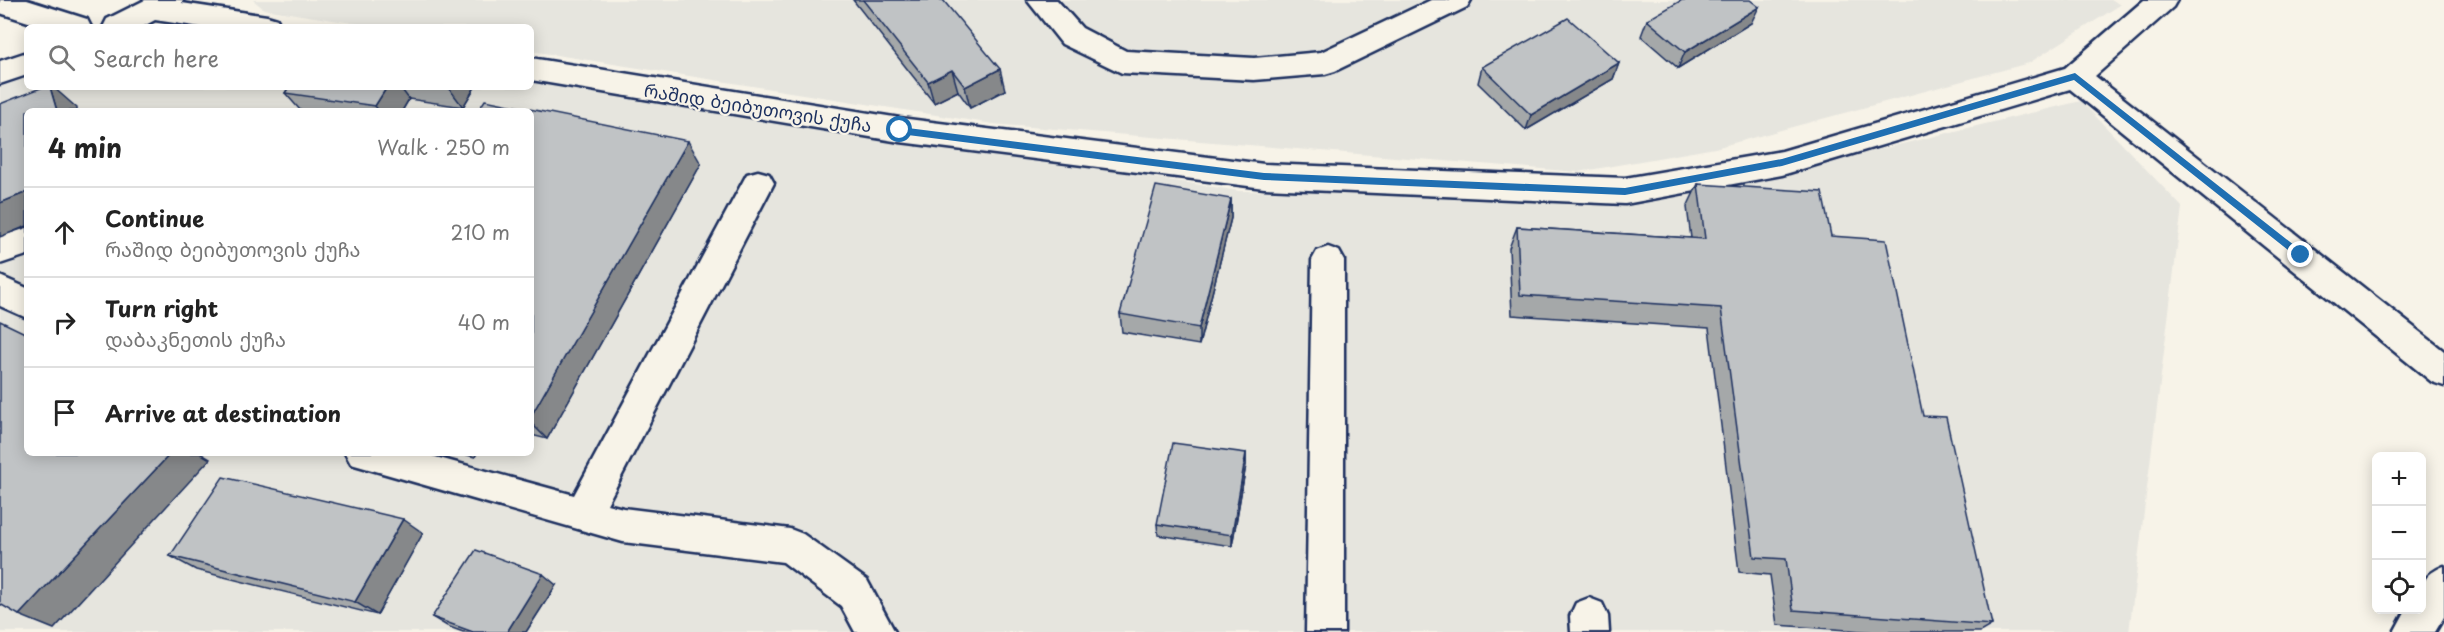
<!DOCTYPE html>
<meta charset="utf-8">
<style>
body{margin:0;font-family:"Playpen Sans","Noto Sans Georgian",sans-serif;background:#f2f2f2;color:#222}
.controls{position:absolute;right:18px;bottom:18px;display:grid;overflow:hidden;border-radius:9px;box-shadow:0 3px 15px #0003}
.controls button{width:54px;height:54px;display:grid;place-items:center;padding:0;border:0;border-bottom:2px solid #e0e0e0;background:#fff;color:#222;font:30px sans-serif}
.stop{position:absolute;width:18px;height:18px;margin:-14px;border:4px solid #1f6fb2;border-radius:50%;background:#fff}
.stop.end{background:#1f6fb2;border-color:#fff;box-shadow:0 2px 6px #0008}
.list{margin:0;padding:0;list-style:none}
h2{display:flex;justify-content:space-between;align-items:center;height:78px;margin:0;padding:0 24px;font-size:26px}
h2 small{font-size:20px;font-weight:400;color:#767676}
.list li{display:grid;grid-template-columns:39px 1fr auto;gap:18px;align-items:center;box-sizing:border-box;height:90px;padding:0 24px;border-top:2px solid #e0e0e0}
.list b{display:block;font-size:22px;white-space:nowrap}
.list p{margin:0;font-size:20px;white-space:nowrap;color:#767676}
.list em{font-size:20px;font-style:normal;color:#767676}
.icon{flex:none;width:33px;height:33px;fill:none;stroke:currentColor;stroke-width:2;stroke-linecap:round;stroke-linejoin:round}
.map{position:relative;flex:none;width:2444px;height:632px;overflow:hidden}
.search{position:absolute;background:#fff;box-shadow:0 3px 15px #0003;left:24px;top:24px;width:510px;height:66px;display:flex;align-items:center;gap:15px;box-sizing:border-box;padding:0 21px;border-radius:9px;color:#767676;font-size:22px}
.panel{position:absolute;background:#fff;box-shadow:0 3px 15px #0003;left:24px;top:108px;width:510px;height:348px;border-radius:9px}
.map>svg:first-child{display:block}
</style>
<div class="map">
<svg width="2444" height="632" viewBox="0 0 2444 632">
<rect width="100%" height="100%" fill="#f7f3e8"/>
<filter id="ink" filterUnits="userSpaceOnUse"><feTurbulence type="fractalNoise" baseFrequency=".0167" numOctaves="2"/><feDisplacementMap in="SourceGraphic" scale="12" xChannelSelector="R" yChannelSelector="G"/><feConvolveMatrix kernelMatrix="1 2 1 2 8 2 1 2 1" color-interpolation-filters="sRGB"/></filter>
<g filter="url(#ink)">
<path fill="#e6e5de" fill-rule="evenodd" d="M253,0H2113L2120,5L2029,63L1715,148L1578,172L993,124L531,51V27H377L264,9Z
M27,70V87H531V80L1239,191L1682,197L2081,101L2182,207L2129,632H0V81ZM27,111H531V453H27Z"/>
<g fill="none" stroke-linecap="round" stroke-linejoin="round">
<defs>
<path id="minor" d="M0,0H27L87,19L91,27H44L0,13Z
M145,0H183L182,3L267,16L277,19L281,27H201L155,20L142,27H103L107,19Z
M1027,0H1057L1082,28L1126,51L1254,58L1321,52L1431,0H1471L1467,7L1335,71L1325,74L1254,80L1122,73L1062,44Z
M2144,0H2177L2173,7L2095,76L2444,351V386L2432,382L2070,89L1782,175L1625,204L1264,188L900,142L531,80V58L900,118L1264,164L1625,178L1782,151L2065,68Z
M27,52V75L0,84V61Z
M758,171L769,174L774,183L607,504L623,508L790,529L803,534L867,580L895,632H855L841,606L783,562L623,542L351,464L345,453H421L574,495L747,174Z
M27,228V255L0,264V237Z
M1328,247L1339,251L1344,260V632H1306L1312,260L1317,251Z
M0,276L27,288V318L0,306Z
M2444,566V617L2435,632H2394L2406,610H2422C2422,586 2420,576 2444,566Z
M1589,598L1602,603L1608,616L1609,632H1571L1570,616L1576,603Z"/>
</defs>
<use href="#minor" stroke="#1b2f5e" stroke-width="5"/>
<use href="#minor" fill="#f7f3e8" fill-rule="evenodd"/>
</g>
<path fill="#a5a8a9" stroke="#1b2f5e" stroke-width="1.5" d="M853,0H943L1005,90L970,108L958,91L934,103Z
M1647,20L1751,23L1678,68L1641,36Z
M1619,63L1613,79L1526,130L1478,83L1482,67Z
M289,87H475L463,107L409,99L402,111H301L285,93Z
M531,111L701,164L547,439L531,435Z
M1698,184L1831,236L1923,416L1992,625L1980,632H1876L1777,625L1770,575L1739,572L1709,328L1512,315L1509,248L1517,227L1691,238L1687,207Z
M1231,199V218L1199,345L1122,332L1120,314Z
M460,453H477L475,457Z
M1246,453V465L1232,546L1158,535L1157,524Z
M423,533L377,615L196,570L170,556Z
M556,585L526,632H463L447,626L432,617Z"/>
<path fill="#86888a" stroke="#1b2f5e" stroke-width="1.5" d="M1759,7L1751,23L1678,68L1685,52Z
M1619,63L1613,79L1526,130L1531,115Z
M1000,69L1005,90L970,108L965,87Z
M952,70L958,91L934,103L928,82Z
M50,87H53L77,108V111H57Z
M387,87H400L409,99L402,111H379L375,106Z
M448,87H475L463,107Z
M688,141L701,164L547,439L531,423V416Z
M27,192V226L0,237V203Z
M1231,199V218L1199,345V328Z
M171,453H200L210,459L54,629L19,615Z
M1246,453V465L1232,546V535Z
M403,519L423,533L377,615L355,602Z
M543,574L556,585L526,632H507Z"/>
<path fill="#c0c3c5" stroke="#1b2f5e" stroke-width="1.5" d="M863,0H943L1000,69L965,87L952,70L928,82Z
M1682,0H1750L1759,7L1685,52L1647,20Z
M1568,18L1619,63L1531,115L1482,67Z
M43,87H50L57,111H27V192L0,203V104Z
M289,87H387L375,106L285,93Z
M485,100L688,141L531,416V111H478Z
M1698,184L1822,192L1831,236L1886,240L1923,416L1946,417L1992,625L1793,610L1786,559L1754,557L1721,308L1520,295L1517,227L1705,239Z
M1156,186L1231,199L1199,328L1120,314Z
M0,321L27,334V453H171L19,615L0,604Z
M1173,443L1246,453L1232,535L1157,524Z
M223,477L403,519L355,602L170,556Z
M476,550L543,574L507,632H473L432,617Z"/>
</g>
<path fill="#1f6fb2" d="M2075,73L2304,253V258H2298L2074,80L1782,166L1625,195L1264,180L900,134L895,130L900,127L1264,173L1625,188L1782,159Z"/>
<g text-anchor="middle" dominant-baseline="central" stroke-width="4.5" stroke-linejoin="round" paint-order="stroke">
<g font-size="18" fill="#1b2f5e" stroke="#f7f3e8">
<text transform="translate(758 107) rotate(9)">რაშიდ ბეიბუთოვის ქუჩა</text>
</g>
</g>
</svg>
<div class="controls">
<button>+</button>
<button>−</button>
<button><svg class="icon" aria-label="locate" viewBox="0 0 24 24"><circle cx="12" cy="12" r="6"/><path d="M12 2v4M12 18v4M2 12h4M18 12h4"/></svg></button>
</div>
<div class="stop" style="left:900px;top:130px"></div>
<div class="stop end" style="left:2301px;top:255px"></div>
<div class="search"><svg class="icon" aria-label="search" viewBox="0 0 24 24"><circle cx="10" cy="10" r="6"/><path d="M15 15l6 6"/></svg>Search here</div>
<section class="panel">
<h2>4 min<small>Walk · 250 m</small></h2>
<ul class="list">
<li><svg class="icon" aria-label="ahead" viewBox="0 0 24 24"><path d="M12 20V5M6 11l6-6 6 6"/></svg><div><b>Continue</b><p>რაშიდ ბეიბუთოვის ქუჩა</p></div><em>210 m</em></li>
<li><svg class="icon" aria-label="right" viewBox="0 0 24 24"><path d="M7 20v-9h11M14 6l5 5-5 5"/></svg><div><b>Turn right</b><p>დაბაკნეთის ქუჩა</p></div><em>40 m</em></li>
<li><svg class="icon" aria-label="arrive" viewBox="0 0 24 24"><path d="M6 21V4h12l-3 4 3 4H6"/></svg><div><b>Arrive at destination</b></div></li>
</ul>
</section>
</div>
